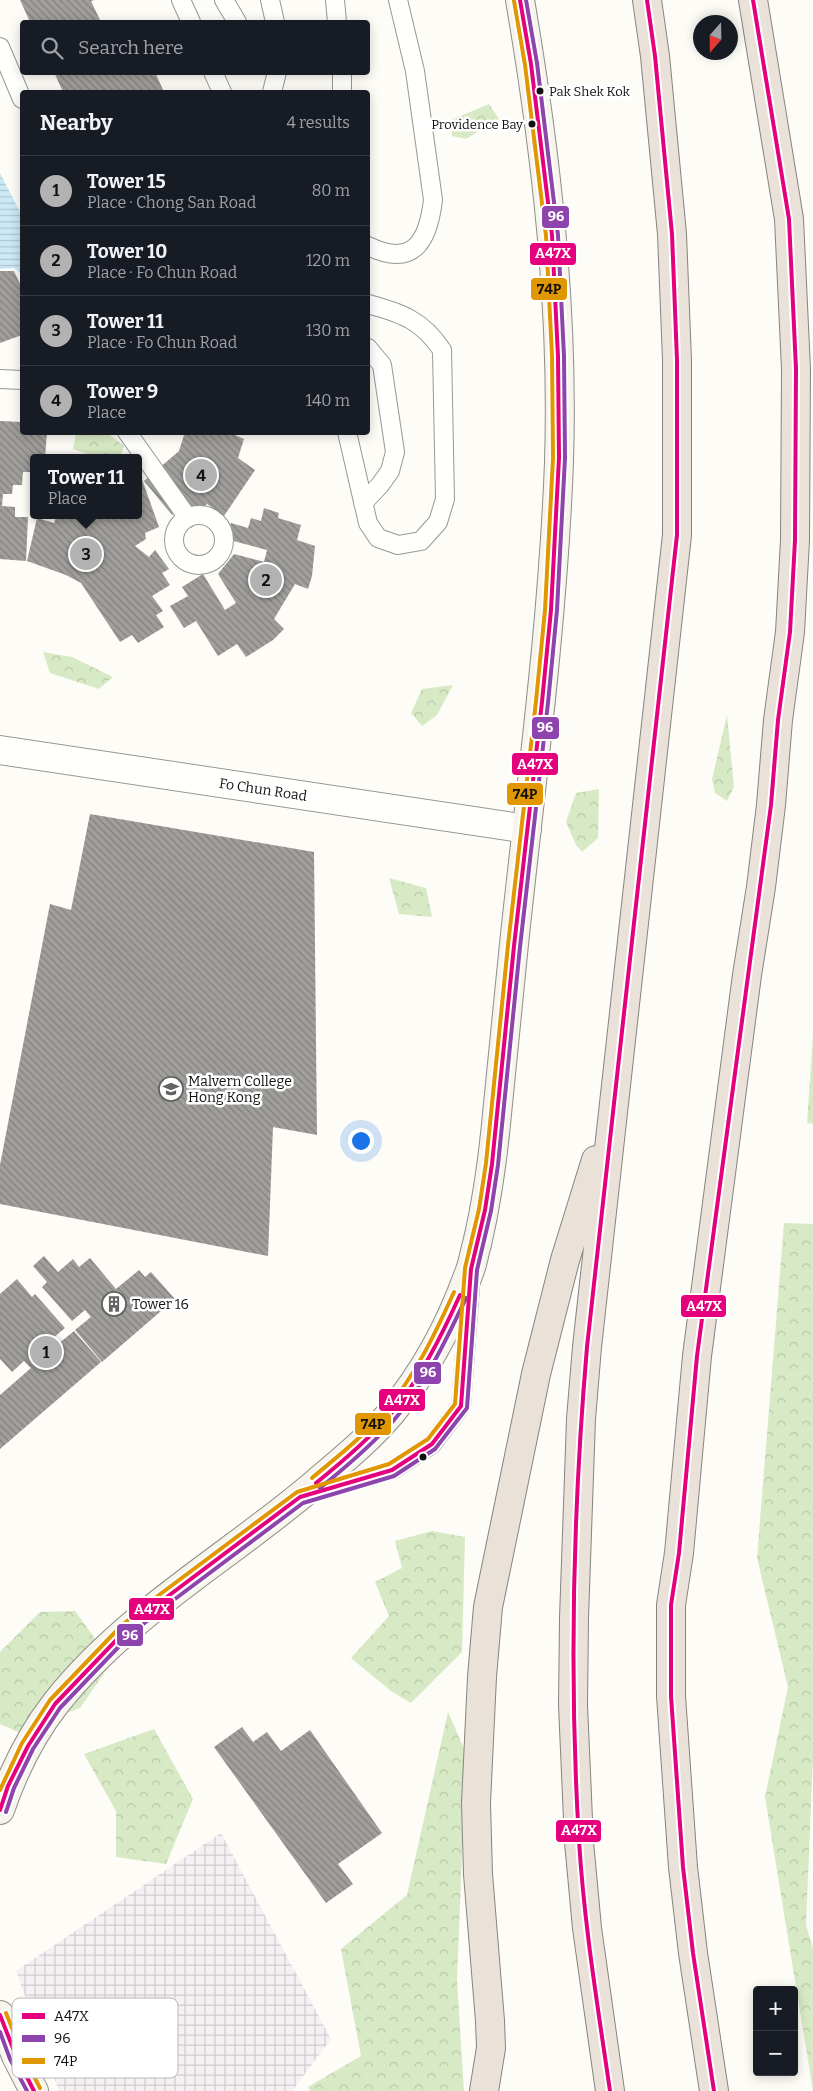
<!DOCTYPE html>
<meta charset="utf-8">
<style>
body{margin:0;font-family:Bitter,serif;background:#242831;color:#f1f3f6}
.controls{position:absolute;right:15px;bottom:15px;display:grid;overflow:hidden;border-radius:5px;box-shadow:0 2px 12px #0003}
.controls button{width:45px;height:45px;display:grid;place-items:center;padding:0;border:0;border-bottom:1px solid #363941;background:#171b24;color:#f1f3f6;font:25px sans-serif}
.compass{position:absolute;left:693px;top:15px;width:45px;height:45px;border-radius:50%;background:#171b24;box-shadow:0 2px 12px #0003;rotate:200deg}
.you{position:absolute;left:360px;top:1140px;width:18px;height:18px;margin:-12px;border:4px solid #fff;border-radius:50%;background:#1a73e8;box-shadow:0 0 0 8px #1a73e833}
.badge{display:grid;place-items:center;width:32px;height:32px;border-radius:50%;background:#b2b2b3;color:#111;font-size:16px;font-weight:700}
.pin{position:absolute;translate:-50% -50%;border:2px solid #fff;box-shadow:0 1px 5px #0006}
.popup{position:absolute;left:30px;top:454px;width:112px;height:65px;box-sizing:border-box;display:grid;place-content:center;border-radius:5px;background:#171b24;filter:drop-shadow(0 1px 4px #0005);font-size:16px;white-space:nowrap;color:#9ea1a6}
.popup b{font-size:19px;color:#f1f3f6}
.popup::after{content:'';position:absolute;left:50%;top:100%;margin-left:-10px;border:10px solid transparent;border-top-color:#171b24}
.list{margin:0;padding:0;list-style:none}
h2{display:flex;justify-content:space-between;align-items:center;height:65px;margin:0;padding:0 20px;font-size:21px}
h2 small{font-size:16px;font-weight:400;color:#9ea1a6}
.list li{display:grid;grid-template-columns:32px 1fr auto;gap:15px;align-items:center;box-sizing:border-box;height:70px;padding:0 20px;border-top:1px solid #363941}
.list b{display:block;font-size:19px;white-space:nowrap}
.list p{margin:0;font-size:16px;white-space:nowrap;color:#9ea1a6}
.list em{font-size:16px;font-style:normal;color:#9ea1a6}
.icon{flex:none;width:28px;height:28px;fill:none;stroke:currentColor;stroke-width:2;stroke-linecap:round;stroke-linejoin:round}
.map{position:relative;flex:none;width:813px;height:2091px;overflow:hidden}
.search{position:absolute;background:#171b24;box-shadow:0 2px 12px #0003;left:20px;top:20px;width:350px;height:55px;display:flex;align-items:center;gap:12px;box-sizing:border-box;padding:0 18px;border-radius:5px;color:#9ea1a6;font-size:19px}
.panel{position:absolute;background:#171b24;box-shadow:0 2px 12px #0003;left:20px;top:90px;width:350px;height:345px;border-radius:5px}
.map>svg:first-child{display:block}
</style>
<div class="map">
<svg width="813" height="2091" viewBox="0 0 813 2091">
<defs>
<pattern id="industrial-grid" width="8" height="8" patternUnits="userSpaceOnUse" patternTransform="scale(1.25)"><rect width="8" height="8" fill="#f5f0f3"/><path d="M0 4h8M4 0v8" fill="none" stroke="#d1cdcf"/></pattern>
<pattern id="forest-crowns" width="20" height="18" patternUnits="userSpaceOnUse" patternTransform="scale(1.25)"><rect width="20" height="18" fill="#d8eac5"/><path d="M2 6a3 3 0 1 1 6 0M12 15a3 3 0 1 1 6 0" fill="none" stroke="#b8c8a8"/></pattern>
<pattern id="water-rules" width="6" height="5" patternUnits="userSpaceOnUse" patternTransform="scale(1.25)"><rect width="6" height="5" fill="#cde8f7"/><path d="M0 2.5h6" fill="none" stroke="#afc6d3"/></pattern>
<pattern id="building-back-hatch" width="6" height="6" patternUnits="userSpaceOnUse" patternTransform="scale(1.25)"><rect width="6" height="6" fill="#a19f9c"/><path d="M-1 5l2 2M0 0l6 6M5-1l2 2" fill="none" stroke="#82807e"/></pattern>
</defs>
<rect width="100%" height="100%" fill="#fdfcf7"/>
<path fill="url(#industrial-grid)" d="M221,1833L331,2039L292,2091H59L16,1971Z"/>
<path fill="url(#forest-crowns)" d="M489,104L499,119L466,139L452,136L451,120Z
M76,433H107L124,446L120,458H98L73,449Z
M43,652L72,657L113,677L99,689L50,673Z
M453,685L437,715L422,726L411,713L422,689Z
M727,715L734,787L727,801L715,793L712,779Z
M599,789L598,838L582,852L576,845L566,822L576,793Z
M389,878L426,888L432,917L399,914Z
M813,1034V1124L807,1123Z
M784,1223L813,1224V1757L806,1925L813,1949V2091L765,1797L788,1687L757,1558Z
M432,1531L465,1537L462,1652L411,1703L391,1691L351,1658L389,1616L375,1582L402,1568L395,1541Z
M75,1611L112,1662L80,1708L18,1732L0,1724V1652L40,1612Z
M448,1712L466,1753L457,1980L464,2091H310L308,2087L361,2056L341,1949L407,1895Z
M154,1729L193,1799L166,1864L116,1857V1811L84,1754Z"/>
<path fill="url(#water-rules)" d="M0,173L22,216V274L14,268L0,269Z"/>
<path fill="url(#building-back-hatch)" d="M20,0H95L91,1L101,22H30Z
M54,72H155L164,92H63Z
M0,271H14L22,288V335L0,343Z
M0,421L22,422V432H47L45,458H34V472H23L22,485H13L12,494H3L2,506L15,507V517H28L26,561L0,559Z
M185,432H236L235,435L244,439L238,458L255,470L224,516L207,504L192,518L182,506L172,515L144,481L179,451Z
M139,471L159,527L145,533L146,539L135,546L149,557L155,550L169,569L162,573L170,585L152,596L163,611L156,615L164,627L138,643L132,635L120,642L81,583L66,575L27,561L37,518L54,523L57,515H138Z
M264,508L279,513L278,518L301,525L297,540L315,546L312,576L308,589L295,584L274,619L284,629L273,640L246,657L237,644L218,656L196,621L184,628L170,606L188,596L182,587L203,574L225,610L236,603L218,574L234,554L264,562L267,550L226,539L231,523L248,528L251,518L261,521Z
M90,814L314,852L317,1135L273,1127L268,1256L0,1204V1165L50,904L71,910Z
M44,1256L58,1272L73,1259L79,1267L90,1258L116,1289L139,1270L145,1277L151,1272L175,1299L102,1362L75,1330L91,1317L85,1310L72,1321L42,1287L47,1282L33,1266Z
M17,1279L32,1297L35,1294L65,1328L53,1338L58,1344L74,1331L101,1362L0,1449V1395L31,1368L24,1361L12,1372L0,1359V1294Z
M242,1727L253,1742L267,1732L281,1751L310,1730L382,1833L338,1864L353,1884L326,1903L214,1747Z"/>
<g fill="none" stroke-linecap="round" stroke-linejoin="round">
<defs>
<path id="lane" d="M181,0L191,22
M224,0L237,22
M270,0L275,22
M335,0L337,22
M0,47L22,99
M213,72L222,92
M342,72V92
M272,92L277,72
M368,246C413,268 428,242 433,200L415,71L398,0
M0,379L22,380
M127,432L188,518
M347,432L368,523L378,538L398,545L421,541L438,522L445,499L442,350C422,320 401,313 368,304
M363,503L380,485L390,471L395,452L382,365L368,348
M174 540a25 25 0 1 1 50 0a25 25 0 1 1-50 0Z
M309,1494L392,1470L432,1444L461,1406L470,1287"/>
<g id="street">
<path id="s1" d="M0,750L527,829"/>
</g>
<path id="secondary" d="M0,1810C13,1772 31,1735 56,1703C127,1613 231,1556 317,1482C343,1460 369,1439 391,1413C425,1372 451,1323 469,1273C473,1264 474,1253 477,1244C487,1201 493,1158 497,1114C503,1057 508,1000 514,944C531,783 553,623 559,462C564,307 546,152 520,0
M0,2015L16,2056L34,2091"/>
<path id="highway" d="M484,2091L491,2048L490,2021L478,1874L476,1803L482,1677L488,1607L536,1374L565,1260L596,1160
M610,2091L587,1928L579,1842L573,1705L574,1618L581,1419L587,1347L677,535V360L672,234L655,56L647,0
M714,2091L693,1953L683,1867L671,1696V1605L679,1553L697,1356L747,975L761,887L771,805L778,720L790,632L795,540L796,369L789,219L753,0"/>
</defs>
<use href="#lane" stroke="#979795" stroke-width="20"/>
<use href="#street" stroke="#979795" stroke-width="30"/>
<use href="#secondary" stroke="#8e8d8b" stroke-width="30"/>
<use href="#highway" stroke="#858482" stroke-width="30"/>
<use href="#lane" stroke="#fffffe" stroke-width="18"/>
<use href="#street" stroke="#fffffe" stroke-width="28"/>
<use href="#secondary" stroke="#f6f4eb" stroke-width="28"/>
<use href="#highway" stroke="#eae1d8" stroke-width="28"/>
<defs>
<path id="bus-1" d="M316,1483C342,1462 368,1440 390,1415C420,1379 441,1337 460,1295
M0,1810L8,1786L28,1746L55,1704L125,1631L155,1606L300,1497L392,1470L432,1444L461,1406L471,1269L485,1210L492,1164L514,946L542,702L551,610L559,458L558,356L552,235L531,64L520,0
M0,2015L16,2056L34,2091
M610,2091C598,2008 584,1924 579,1840C569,1676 573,1511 587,1347L677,535V360L672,234L655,56L647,0
M714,2091L693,1953L683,1867L671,1696V1605L679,1553L697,1356L771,805L778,720L790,632L795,540L796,369L789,219L753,0"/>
<path id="bus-2" d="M320,1488C346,1467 372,1445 394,1420C425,1385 446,1340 466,1298
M6,1812L14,1788L33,1749L60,1708L129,1636L159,1611L303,1503L394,1476L435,1449L467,1408L477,1270L491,1211L498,1165L520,947L548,703L557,610L565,458L564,356L558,235L537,63L526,0
M0,2032L10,2059L27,2091"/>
<path id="bus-3" d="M312,1478C337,1457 364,1436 385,1411C415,1376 435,1334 454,1292
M0,1790L22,1743L50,1700L121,1626L151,1601L297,1492L389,1464L428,1439L455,1404L465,1268L479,1209L486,1163L508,945L536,701L545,610L553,458L552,356L546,236L525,65L514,1
M6,2013L22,2053L40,2088"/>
</defs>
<use href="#bus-1" stroke="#fff" stroke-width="8"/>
<use href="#bus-2" stroke="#fff" stroke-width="8"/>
<use href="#bus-3" stroke="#fff" stroke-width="8"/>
<use href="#bus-1" stroke="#e5007d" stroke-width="4"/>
<use href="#bus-2" stroke="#8e44ad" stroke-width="4"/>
<use href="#bus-3" stroke="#e09702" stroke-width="4"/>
</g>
<defs>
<symbol id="school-ring" viewBox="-11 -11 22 22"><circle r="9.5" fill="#fff" stroke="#646362" stroke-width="1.5"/><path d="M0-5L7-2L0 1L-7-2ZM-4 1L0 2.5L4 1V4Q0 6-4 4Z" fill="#646362"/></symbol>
<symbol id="building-ring" viewBox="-11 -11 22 22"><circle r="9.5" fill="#fff" stroke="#646362" stroke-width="1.5"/><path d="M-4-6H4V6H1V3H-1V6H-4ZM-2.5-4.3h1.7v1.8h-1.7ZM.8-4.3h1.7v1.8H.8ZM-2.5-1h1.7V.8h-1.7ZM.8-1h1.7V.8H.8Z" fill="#646362"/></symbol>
</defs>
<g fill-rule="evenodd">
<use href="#school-ring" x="157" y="1075" width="28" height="28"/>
<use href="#building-ring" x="100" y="1290" width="28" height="28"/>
</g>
<g fill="#111" stroke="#fff" stroke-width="2">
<circle cx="540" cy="91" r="4.5"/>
<circle cx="532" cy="124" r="4.5"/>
<circle cx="423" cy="1457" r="4.5"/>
</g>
<g text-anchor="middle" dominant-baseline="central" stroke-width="5" stroke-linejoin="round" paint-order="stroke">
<g font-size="13" fill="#111" stroke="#fff" text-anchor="start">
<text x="549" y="91">Pak Shek Kok</text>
<text x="523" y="124" text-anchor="end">Providence Bay</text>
</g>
<g font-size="14" fill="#111" stroke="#fff">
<text stroke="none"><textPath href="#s1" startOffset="266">Fo Chun Road</textPath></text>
</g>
<g font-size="14" fill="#111" stroke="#fff" text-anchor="start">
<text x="188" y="1081">Malvern College<tspan x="188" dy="16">Hong Kong</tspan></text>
<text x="132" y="1304">Tower 16</text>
</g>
</g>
<rect x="12" y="1998" width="166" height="80" rx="8" fill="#fff" stroke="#b8b8b8" stroke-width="1"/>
<rect x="22" y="2013" width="23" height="6" fill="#e5007d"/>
<rect x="22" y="2035" width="23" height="7" fill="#8e44ad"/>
<rect x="22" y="2058" width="23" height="6" fill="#e09702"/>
<g font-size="14" fill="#111">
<text x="54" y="2021">A47X</text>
<text x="54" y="2043">96</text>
<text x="54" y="2066">74P</text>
</g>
<g stroke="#fff" stroke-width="2">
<rect x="541" y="205" width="29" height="24" rx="5" fill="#8e44ad"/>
<rect x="529" y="242" width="48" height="24" rx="5" fill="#e5007d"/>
<rect x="530" y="277" width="38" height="24" rx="5" fill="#e09702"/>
<rect x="531" y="716" width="29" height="24" rx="5" fill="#8e44ad"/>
<rect x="511" y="752" width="48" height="24" rx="5" fill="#e5007d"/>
<rect x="506" y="782" width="38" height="24" rx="5" fill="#e09702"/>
<rect x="680" y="1294" width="47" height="24" rx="5" fill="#e5007d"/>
<rect x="413" y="1361" width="29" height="24" rx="5" fill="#8e44ad"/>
<rect x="378" y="1388" width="48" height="24" rx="5" fill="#e5007d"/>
<rect x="354" y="1412" width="38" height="24" rx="5" fill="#e09702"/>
<rect x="128" y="1597" width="47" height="24" rx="5" fill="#e5007d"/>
<rect x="116" y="1623" width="28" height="24" rx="5" fill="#8e44ad"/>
<rect x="555" y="1819" width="47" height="24" rx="5" fill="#e5007d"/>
</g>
<g font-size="14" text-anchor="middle" font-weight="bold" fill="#fff">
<text x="556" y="221">96</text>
<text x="553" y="258">A47X</text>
<text x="545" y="732">96</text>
<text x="535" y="769">A47X</text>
<text x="704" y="1311">A47X</text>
<text x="428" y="1377">96</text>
<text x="402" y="1405">A47X</text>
<text x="152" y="1614">A47X</text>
<text x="130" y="1640">96</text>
<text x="579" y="1835">A47X</text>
</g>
<g font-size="14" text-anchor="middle" font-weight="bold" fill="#111">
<text x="549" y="294">74P</text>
<text x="525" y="799">74P</text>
<text x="373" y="1429">74P</text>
</g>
</svg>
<div class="controls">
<button>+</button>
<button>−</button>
</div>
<svg class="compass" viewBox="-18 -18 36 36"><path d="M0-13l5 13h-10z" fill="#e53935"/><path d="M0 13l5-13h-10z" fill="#9ea1a6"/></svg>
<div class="you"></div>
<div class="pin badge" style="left:46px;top:1352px">1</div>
<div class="pin badge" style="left:266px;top:580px">2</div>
<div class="pin badge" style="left:86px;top:554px">3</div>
<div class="popup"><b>Tower 11</b>Place</div>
<div class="pin badge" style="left:201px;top:475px">4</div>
<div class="search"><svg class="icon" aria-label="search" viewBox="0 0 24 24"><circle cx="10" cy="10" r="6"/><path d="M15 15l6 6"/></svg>Search here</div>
<section class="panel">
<h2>Nearby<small>4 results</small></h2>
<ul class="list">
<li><span class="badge">1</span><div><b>Tower 15</b><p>Place · Chong San Road</p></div><em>80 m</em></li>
<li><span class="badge">2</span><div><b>Tower 10</b><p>Place · Fo Chun Road</p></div><em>120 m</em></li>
<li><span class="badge">3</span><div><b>Tower 11</b><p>Place · Fo Chun Road</p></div><em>130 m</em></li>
<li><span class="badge">4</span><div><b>Tower 9</b><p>Place</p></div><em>140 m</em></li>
</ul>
</section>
</div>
